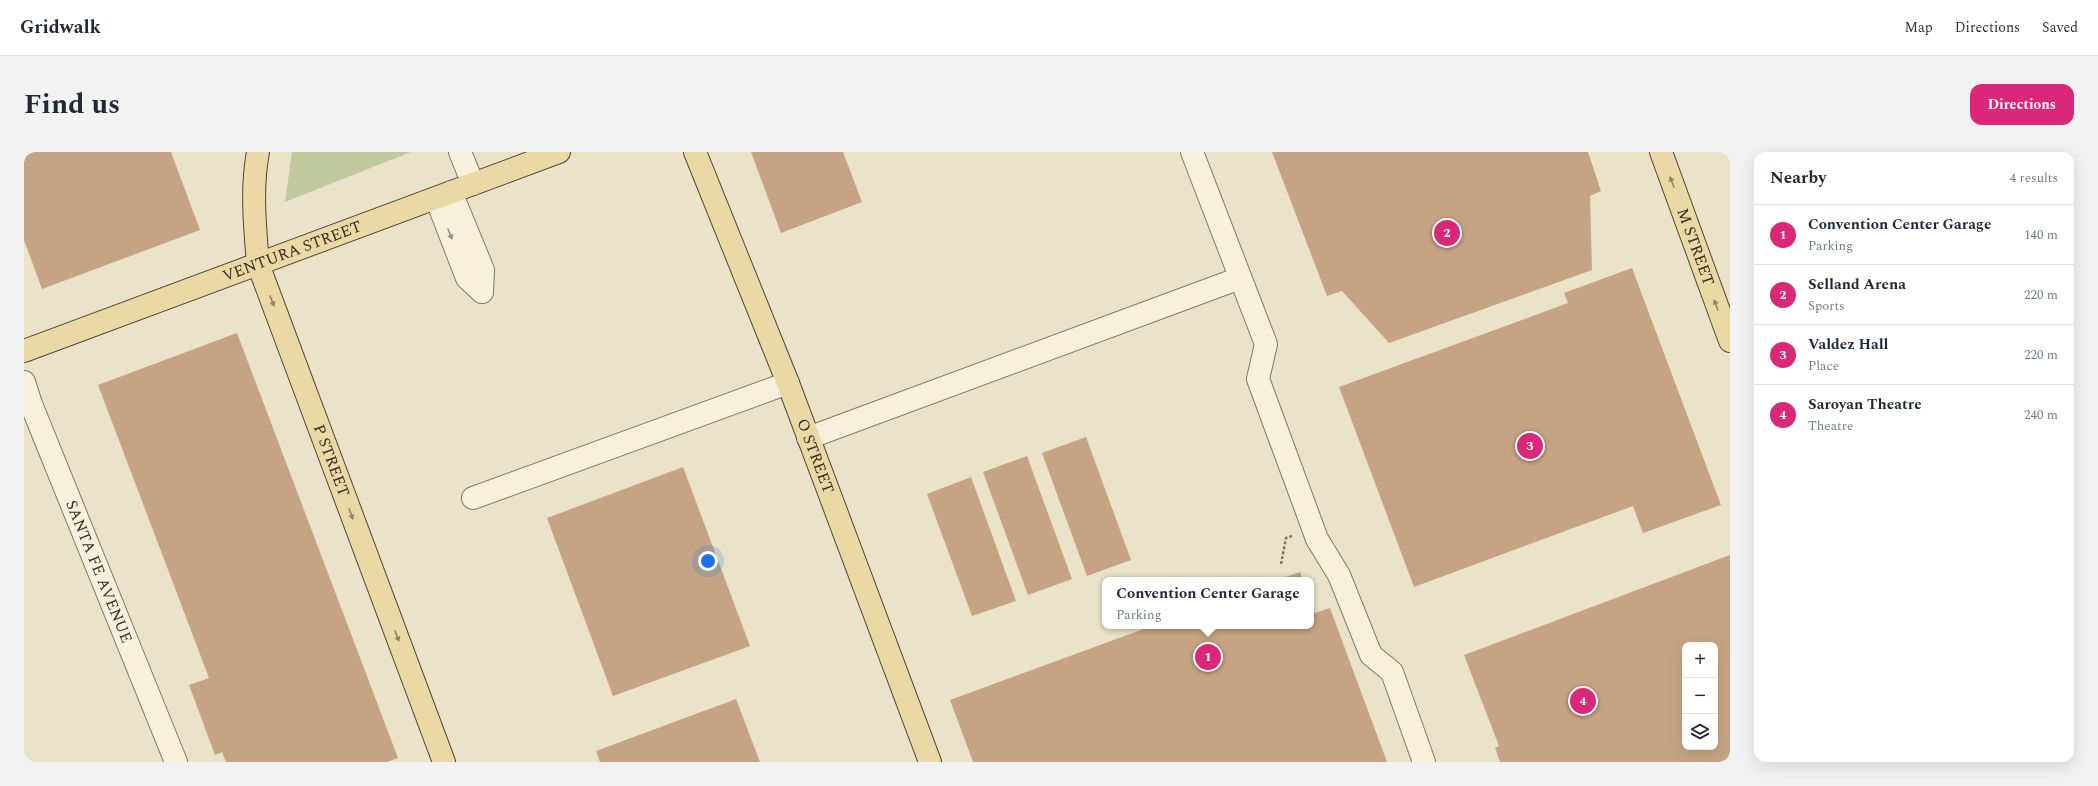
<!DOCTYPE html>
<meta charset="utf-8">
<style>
body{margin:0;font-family:Spectral,serif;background:#f2f2f3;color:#1f2937}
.controls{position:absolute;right:12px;bottom:12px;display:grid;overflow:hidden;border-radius:8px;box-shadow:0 4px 16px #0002}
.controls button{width:36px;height:36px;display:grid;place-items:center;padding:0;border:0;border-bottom:1px solid #e0e1e3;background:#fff;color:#1f2937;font:20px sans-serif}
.you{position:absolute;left:684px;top:409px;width:14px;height:14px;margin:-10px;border:3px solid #fff;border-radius:50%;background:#1a73e8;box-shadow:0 0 0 6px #1a73e833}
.badge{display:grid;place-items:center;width:26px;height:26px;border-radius:50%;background:#db2777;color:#fff;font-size:13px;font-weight:700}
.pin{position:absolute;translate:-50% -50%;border:2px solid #fff;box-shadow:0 1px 4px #0006}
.popup{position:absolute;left:1078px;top:425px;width:212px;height:52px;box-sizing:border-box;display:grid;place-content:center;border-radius:8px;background:#fff;filter:drop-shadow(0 1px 3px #0005);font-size:13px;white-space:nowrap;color:#747a83}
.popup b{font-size:15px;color:#1f2937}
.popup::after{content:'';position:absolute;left:50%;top:100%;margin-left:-8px;border:8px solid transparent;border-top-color:#fff}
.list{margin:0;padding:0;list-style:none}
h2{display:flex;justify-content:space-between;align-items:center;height:52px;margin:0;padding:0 16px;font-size:17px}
h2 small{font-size:13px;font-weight:400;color:#747a83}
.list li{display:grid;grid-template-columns:26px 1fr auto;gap:12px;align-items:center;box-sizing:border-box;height:60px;padding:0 16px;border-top:1px solid #e0e1e3}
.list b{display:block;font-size:15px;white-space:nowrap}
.list p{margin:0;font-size:13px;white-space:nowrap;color:#747a83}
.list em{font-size:13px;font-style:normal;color:#747a83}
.icon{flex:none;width:22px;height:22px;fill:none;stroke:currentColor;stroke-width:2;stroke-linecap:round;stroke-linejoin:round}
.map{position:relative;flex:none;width:1706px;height:610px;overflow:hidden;border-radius:12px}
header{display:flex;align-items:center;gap:24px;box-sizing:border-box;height:56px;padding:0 20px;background:#fff;border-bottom:1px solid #e0e1e3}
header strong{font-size:19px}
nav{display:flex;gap:22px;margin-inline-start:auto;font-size:14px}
.intro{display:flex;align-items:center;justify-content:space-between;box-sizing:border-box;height:96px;padding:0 24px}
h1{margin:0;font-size:28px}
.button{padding:10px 18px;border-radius:12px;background:#db2777;color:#fff;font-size:14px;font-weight:700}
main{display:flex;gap:24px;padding:0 24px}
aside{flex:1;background:#fff;border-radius:12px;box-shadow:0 4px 16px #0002}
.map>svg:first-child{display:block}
</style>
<header>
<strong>Gridwalk</strong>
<nav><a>Map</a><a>Directions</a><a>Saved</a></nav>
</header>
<div class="intro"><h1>Find us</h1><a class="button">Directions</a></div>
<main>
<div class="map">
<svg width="1706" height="610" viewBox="0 0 1706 610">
<rect width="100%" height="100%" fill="#ebe3c9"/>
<path fill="#c1c99e" d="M268,0H387L261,50Z"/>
<path fill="#c6a382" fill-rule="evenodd" d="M0,0H147L176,78L18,137L0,88Z
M727,0H819L838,50L757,81Z
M1248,0H1564L1577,39L1566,44L1568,118L1365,191L1318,139L1303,144Z
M1608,116L1697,353L1619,381L1609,354L1390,435L1315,235L1544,151L1540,141Z
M213,181L374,606L363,610H202L198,600L191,603L165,533L185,526L74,233Z
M1062,285L1107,408L1063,424L1018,301Z
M1003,304L1048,427L1004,443L959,320Z
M659,315L726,494L589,544L523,366Z
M947,325L992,449L948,464L903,342Z
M1706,403V610H1476L1471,596L1475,594L1440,503ZM1661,493H1691V595H1661Z
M1276,420L1279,428H1253Z
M1287,450L1291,461L1306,456L1363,610H949L926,548L1128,474H1287Z
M712,547L736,610H576L572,599Z"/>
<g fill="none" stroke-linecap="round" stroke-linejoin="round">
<defs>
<g id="minor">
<path d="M436,0L449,32"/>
<path d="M1168,0L1242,192L1234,227L1293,387L1315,423L1347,503L1368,520L1400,610"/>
<path d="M427,40L459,118L458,140"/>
<path d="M412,46L443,126L458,140"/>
<path id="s1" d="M0,230L7,252L152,610"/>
<path d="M784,286L1216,126"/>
<path d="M449,346L764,231"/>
</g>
<g id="major">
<path id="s2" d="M234,0C227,37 231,75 234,112L420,610"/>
<path id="s3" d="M671,0L764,231L906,610"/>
<path id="s4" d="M1637,0L1706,189"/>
<path id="s5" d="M0,199L535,0"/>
</g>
</defs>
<use href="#minor" stroke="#86765f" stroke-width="24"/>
<use href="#major" stroke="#544533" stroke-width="24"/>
<path stroke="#86765f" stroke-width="2.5" stroke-dasharray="3 2" stroke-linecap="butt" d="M1257,412L1262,386L1268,384"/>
<use href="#minor" stroke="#f6f0dc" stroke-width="22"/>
<use href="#major" stroke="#ead9a5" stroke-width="22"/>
</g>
<defs><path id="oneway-solid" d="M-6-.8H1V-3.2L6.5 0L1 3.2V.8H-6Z"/></defs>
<g fill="#918463">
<use href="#oneway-solid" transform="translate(1648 30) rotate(-110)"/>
<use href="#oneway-solid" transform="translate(248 149) rotate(69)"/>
<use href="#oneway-solid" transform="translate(1692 153) rotate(-110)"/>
<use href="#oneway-solid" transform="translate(327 362) rotate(70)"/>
<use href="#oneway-solid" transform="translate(373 484) rotate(70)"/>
</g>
<use fill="#978f7e" href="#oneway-solid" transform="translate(426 82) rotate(69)"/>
<g text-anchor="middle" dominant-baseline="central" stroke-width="3.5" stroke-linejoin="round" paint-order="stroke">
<g font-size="16" fill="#382e21" stroke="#f3edd8">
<text stroke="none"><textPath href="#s4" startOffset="101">M STREET</textPath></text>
<text stroke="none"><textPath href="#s5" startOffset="286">VENTURA STREET</textPath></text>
<text stroke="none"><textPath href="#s3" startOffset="327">O STREET</textPath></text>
<text stroke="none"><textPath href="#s2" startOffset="322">P STREET</textPath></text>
<text stroke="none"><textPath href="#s1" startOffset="204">SANTA FE AVENUE</textPath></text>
</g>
</g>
</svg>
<div class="controls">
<button>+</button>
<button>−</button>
<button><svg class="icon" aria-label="layers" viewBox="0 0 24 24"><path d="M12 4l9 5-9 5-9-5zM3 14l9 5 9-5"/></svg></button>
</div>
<div class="you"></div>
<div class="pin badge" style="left:1184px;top:505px">1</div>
<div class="popup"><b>Convention Center Garage</b>Parking</div>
<div class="pin badge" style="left:1423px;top:81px">2</div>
<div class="pin badge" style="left:1506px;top:294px">3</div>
<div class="pin badge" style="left:1559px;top:549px">4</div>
</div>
<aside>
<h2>Nearby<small>4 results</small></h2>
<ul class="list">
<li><span class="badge">1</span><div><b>Convention Center Garage</b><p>Parking</p></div><em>140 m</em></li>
<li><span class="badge">2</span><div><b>Selland Arena</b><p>Sports</p></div><em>220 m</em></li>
<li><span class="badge">3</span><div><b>Valdez Hall</b><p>Place</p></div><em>220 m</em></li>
<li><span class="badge">4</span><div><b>Saroyan Theatre</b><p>Theatre</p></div><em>240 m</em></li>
</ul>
</aside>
</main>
